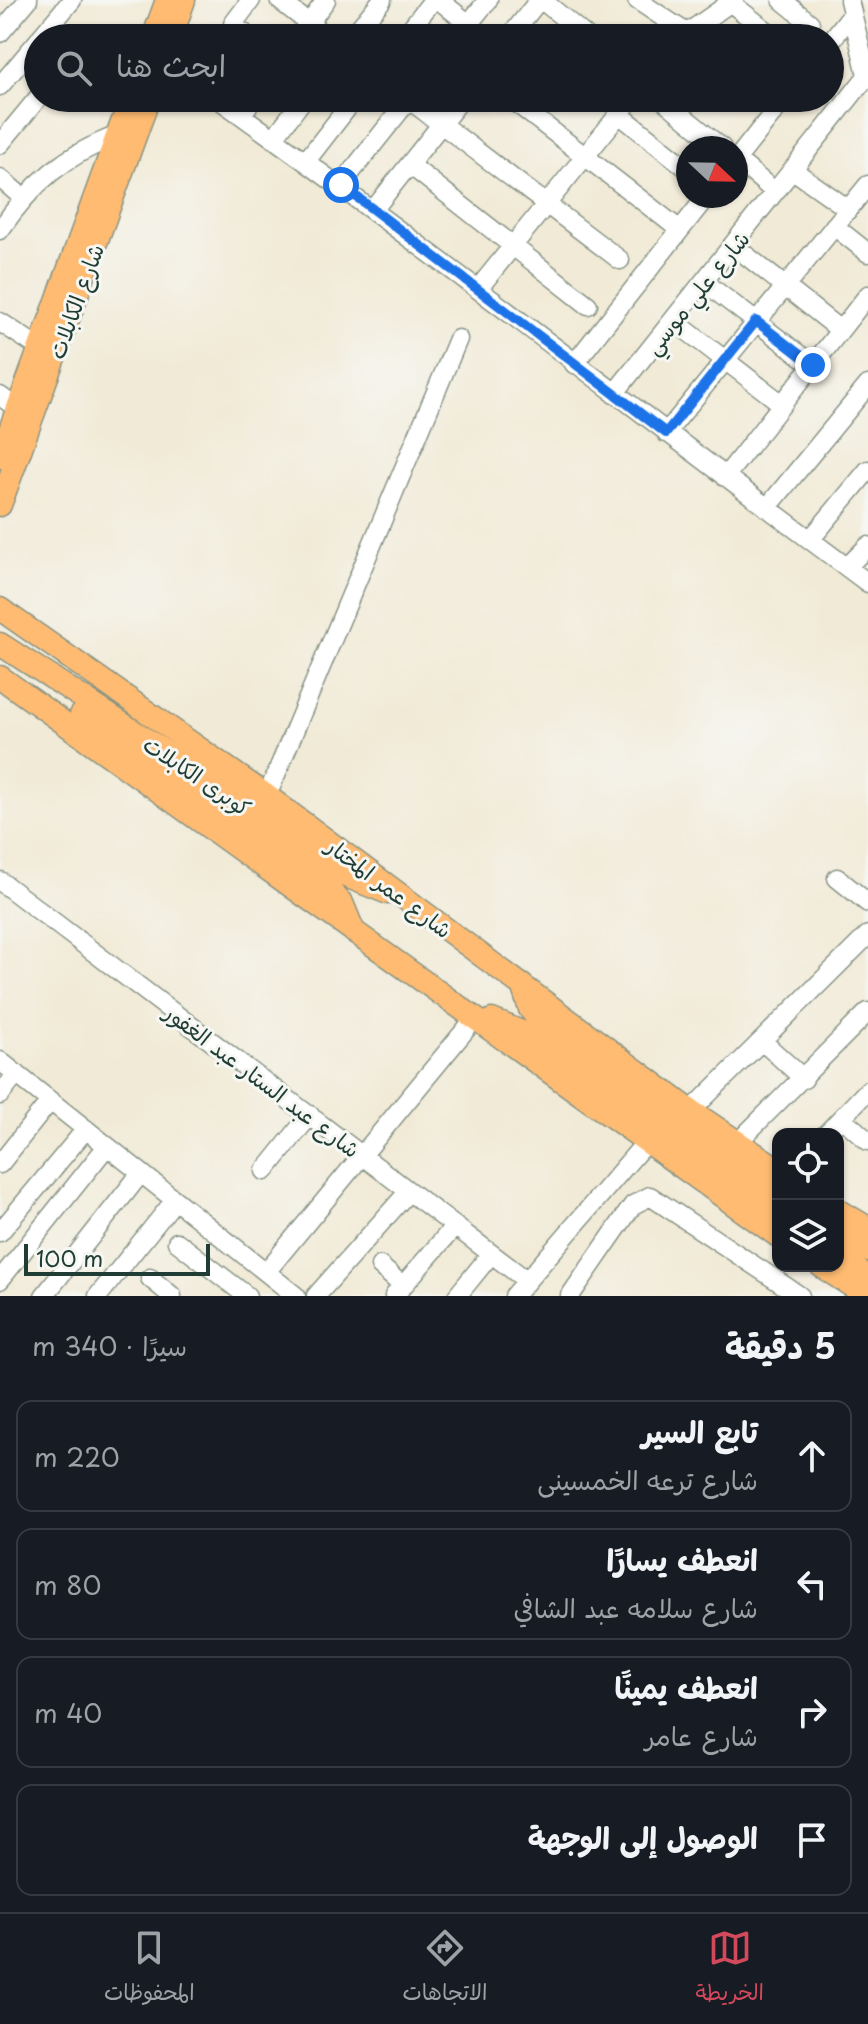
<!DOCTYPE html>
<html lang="ar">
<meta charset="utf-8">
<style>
body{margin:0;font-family:"Playpen Sans","Playpen Sans Arabic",sans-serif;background:#20242c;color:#f1f3f6;direction:rtl}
.controls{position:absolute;right:24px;bottom:24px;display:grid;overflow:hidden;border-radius:16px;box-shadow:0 2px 6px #0004}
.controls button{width:72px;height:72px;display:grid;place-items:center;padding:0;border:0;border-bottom:2px solid #363941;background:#171b24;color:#f1f3f6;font:40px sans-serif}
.compass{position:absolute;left:676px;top:136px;width:72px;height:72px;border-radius:50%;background:#171b24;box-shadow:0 2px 6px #0004;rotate:112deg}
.scale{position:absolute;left:24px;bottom:20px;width:186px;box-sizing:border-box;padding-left:8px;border:4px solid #1f3d34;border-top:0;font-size:22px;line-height:28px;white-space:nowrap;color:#1f3d34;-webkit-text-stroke:6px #f6f6f2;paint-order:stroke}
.stop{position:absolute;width:24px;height:24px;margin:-18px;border:6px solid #1a73e8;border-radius:50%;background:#fff}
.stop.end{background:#1a73e8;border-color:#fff;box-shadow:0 2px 8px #0008}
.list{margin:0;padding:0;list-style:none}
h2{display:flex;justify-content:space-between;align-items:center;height:104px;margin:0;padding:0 32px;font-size:34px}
h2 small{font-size:26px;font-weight:400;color:#9ea1a6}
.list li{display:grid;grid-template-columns:52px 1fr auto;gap:24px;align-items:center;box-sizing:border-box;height:112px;margin:0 16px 16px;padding:0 16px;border:2px solid #363941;border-radius:16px}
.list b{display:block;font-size:30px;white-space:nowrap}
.list p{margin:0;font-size:26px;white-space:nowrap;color:#9ea1a6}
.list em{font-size:26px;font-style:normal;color:#9ea1a6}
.icon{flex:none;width:44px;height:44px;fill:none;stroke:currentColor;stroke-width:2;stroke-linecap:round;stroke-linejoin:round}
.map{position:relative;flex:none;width:868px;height:1296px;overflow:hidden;direction:ltr}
.search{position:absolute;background:#171b24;box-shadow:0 2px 6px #0004;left:24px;right:24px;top:24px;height:88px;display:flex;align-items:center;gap:20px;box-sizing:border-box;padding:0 28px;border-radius:44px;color:#9ea1a6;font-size:30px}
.sheet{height:616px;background:#171b24}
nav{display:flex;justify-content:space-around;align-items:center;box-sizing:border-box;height:112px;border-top:2px solid #363941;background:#171b24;font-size:22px;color:#9ea1a6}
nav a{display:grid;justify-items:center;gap:4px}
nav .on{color:#d1495b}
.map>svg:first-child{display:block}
</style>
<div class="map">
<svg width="868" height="1296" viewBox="0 0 868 1296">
<rect width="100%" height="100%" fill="#f6f6f2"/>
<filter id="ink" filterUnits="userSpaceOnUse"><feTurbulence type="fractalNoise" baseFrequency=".0125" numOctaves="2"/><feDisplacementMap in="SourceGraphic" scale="16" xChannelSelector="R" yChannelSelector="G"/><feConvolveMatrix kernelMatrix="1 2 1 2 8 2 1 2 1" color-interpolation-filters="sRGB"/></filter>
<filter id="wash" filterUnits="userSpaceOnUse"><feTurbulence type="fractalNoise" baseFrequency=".006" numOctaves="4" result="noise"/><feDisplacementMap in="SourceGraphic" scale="32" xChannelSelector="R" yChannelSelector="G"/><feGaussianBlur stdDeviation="1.8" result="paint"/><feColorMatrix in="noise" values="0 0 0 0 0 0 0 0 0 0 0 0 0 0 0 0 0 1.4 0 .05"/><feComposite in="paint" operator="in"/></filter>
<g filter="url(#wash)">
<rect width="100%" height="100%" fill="#f1ead6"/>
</g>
<g filter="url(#ink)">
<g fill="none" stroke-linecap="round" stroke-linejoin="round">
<defs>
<path id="minor" d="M279,0L328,38
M439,0L486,38
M542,0L588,38
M637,0L685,32
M727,0L776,38
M782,0L810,23
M849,0L868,79
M233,24L251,0
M0,33L28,0
M40,38L72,0
M239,38L243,32
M298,38L326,0
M351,38L382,0
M403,38L433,0
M457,38L488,0
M509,38L539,0
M680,38L734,0
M830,42L852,14
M0,86L38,41
M217,98C438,255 651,422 868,583
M407,98L620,260
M661,98L722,148
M511,99L680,230
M619,114L688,169
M241,115L254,98
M274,138L304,98
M0,144L38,98
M736,159L775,192
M736,160L785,98
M306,161L355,98
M410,165L588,305
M793,170L848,209
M0,178L22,197
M341,185L410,98
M374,209L462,98
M834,226L868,253
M0,230C32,183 65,155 118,135
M733,245L840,330
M704,282L813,365
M478,289L632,98
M673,320L782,404
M0,322L41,349
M574,364L707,196
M614,394L867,76
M0,396L18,409
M666,433L868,185
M725,477L868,295
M767,508L868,385
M810,540L868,470
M847,567L868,546
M267,796L458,339
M837,878L868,903
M0,881L526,1280
M763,1042L804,1079
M0,1061L296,1296
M0,1095L17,1074
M691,1111L868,935
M842,1118L868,1141
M826,1134L868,1090
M738,1142L868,1012
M0,1164L50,1101
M265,1171L310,1115
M0,1232L86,1129
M177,1242L247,1296
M380,1266L403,1286
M266,1272L476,1017
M150,1278L172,1296
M0,1280L107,1146
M44,1296L141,1173
M98,1296L175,1200
M316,1296L409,1191
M394,1296L455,1226
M457,1296L491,1254
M514,1296L646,1142
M570,1296L633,1205L650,1196L800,1296"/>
<path id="major" d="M153,38L167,0
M171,38L184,0
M0,457L131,98
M0,505L149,98
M0,609L267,796L691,1111L778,1169
M0,644L221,788L338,873L388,893
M0,677L778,1236
M81,715L319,880L342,903L354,932
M522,985L530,1009L540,1022L778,1190
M492,1020L529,1035L778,1215
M838,1210L868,1228
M838,1233L868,1251
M838,1258L868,1277
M821,1266L867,1296"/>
</defs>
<use href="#minor" stroke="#889485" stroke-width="21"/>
<use href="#major" stroke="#889485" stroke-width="25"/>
<use href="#minor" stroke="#fff" stroke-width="18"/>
<use href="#major" stroke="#ffbb71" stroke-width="22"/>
</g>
</g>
<g fill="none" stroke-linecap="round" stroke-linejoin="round" filter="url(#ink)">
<path stroke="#1a73e8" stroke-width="10" d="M341,185L666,433L756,321L813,365"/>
</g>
<g text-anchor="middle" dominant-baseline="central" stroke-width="6" stroke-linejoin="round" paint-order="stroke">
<g font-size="22" fill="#1f3d34" stroke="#f6f6f2">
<text transform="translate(696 292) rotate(-51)">شارع علي موسي</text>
<text transform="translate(75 301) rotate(-70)">شارع الكابلات</text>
<text transform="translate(198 775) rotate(34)">كوبرى الكابلات</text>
<text transform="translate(390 887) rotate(37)">شارع عمر المختار</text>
<text transform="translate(263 1080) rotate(37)">شارع عبد الستار عبد الغفور</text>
</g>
</g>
</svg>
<div class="controls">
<button><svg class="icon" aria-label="locate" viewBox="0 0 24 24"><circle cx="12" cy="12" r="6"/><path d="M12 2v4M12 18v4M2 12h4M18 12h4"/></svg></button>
<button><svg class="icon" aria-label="layers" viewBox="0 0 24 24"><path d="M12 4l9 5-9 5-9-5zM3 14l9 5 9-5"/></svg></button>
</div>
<svg class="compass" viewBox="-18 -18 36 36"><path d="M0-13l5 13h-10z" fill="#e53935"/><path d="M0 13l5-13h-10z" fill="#9ea1a6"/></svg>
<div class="scale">100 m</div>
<div class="stop" style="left:341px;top:185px"></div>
<div class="stop end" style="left:813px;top:365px"></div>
<div class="search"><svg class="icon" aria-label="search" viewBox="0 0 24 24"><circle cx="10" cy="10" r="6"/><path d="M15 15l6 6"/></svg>ابحث هنا</div>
</div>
<section class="sheet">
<h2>5 دقيقة<small>سيرًا · 340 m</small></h2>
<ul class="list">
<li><svg class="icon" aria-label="ahead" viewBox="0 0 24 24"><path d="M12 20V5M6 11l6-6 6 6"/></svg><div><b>تابع السير</b><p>شارع ترعه الخمسينى</p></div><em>220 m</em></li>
<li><svg class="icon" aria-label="left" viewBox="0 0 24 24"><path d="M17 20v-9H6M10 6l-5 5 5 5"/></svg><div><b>انعطف يسارًا</b><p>شارع سلامه عبد الشافي</p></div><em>80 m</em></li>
<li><svg class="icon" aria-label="right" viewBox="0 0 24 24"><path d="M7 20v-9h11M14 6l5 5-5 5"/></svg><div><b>انعطف يمينًا</b><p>شارع عامر</p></div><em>40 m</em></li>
<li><svg class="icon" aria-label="arrive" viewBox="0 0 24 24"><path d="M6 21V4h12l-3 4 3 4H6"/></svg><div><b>الوصول إلى الوجهة</b></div></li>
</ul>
</section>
<nav>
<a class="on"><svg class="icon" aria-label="map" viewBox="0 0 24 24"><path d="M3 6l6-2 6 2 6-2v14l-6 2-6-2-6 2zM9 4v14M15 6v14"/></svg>الخريطة</a>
<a><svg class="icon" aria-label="directions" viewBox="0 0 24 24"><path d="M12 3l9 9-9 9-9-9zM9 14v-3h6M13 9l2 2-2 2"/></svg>الاتجاهات</a>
<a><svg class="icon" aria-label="saved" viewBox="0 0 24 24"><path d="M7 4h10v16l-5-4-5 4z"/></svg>المحفوظات</a>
</nav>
